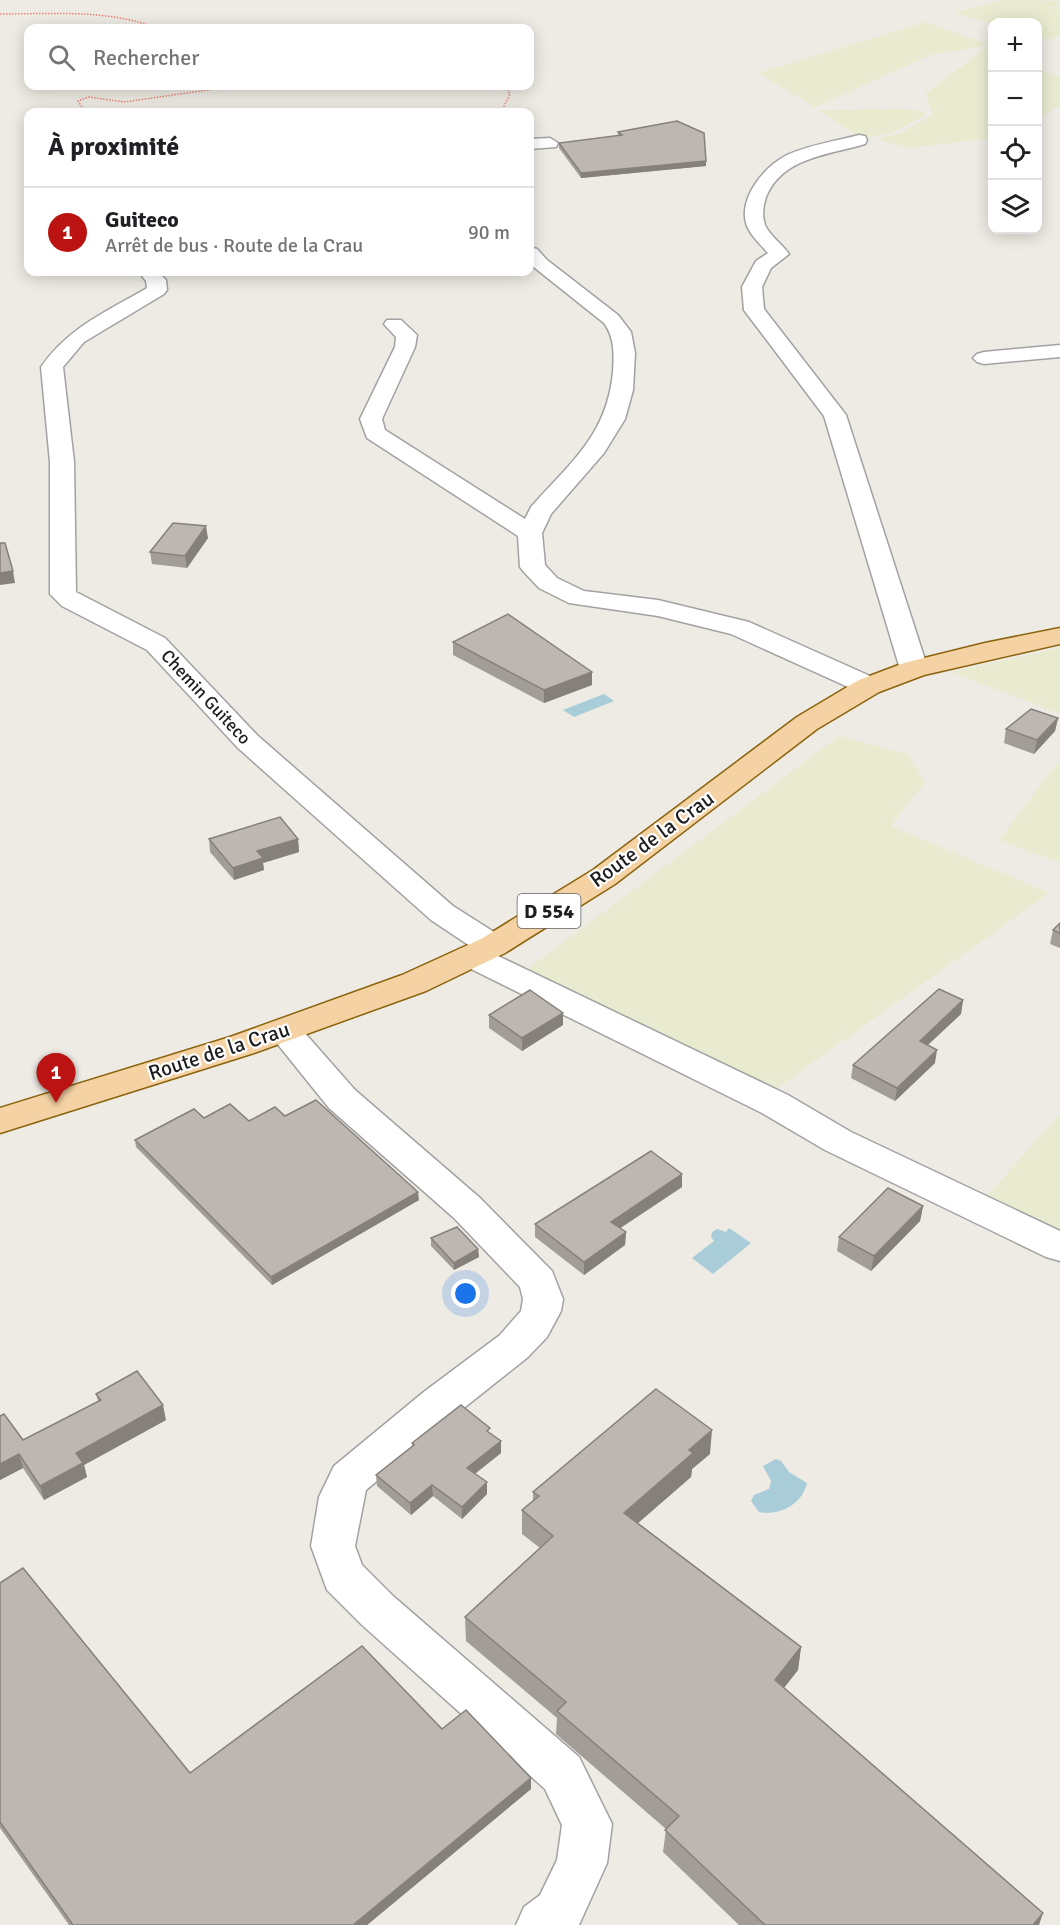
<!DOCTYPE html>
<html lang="fr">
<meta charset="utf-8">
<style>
body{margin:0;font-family:Signika,sans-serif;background:#f2f2f2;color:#202124}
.controls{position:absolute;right:18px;top:18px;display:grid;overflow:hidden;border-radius:12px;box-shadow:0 3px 15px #0003}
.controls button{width:54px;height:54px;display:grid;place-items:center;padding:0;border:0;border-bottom:2px solid #e0e0e0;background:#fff;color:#202124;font:30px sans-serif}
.you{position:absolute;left:466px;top:1294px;width:21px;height:21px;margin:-15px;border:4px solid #fff;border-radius:50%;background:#1a73e8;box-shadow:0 0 0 9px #1a73e833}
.badge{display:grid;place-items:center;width:39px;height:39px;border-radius:50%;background:#bb1311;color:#fff;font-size:20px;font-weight:700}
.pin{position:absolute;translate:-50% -50px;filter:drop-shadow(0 2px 3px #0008)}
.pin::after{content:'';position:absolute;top:32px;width:21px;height:18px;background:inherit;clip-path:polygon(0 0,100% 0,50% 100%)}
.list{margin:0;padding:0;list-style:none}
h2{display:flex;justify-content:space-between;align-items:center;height:78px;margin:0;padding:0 24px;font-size:26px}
h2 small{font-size:20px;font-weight:400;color:#757577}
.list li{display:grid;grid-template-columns:39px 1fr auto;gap:18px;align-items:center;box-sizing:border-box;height:90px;padding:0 24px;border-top:2px solid #e0e0e0}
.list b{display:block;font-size:22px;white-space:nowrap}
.list p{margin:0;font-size:20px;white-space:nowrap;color:#757577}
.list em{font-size:20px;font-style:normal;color:#757577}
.icon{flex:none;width:33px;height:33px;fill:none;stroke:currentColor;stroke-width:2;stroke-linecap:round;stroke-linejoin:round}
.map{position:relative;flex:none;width:1060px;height:1925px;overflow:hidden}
.search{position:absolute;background:#fff;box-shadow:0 3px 15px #0003;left:24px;top:24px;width:510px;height:66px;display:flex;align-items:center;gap:15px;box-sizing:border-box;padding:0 21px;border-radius:12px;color:#757577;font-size:22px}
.panel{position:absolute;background:#fff;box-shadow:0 3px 15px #0003;left:24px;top:108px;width:510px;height:168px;border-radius:12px}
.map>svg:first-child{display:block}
</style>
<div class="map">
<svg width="1060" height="1925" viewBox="0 0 1060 1925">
<rect width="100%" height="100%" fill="#eeebe4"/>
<path fill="#e9ebd1" d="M1004,0L1060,1V4L1052,7L1060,10V36L1048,40L1038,37V22L992,24L953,13Z
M926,22L990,45L931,55L815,107L758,73Z
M985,49L992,52V138L909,148L877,139L903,132L933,115L925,94Z
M1038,69L1060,78V105L1038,119Z
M905,109L923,112L924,116L895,131L868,138L857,135L818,110Z
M1060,648V714L951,672Z
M839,736L908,754L925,782L891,826L1049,893L776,1089L547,986L522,973Z
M1060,759V863L999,840Z
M1060,1114V1234L985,1198Z"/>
<path fill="#a8ccd8" d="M604,694L614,701L574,717L563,710Z
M729,1228L751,1243L713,1274L692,1258L714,1241L711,1237L712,1232L717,1229L726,1232Z
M776,1459L781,1461L789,1472L807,1483C802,1505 779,1516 759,1512L751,1501L754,1495L769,1489L771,1481L763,1466Z"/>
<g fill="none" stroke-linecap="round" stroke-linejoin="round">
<defs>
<path id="minor" d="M859,135L865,136L867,140L865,144C829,155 782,157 766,197C763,206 762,216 765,225C770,236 782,244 789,254L771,268L762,287L764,309L846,415L928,669L924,675L914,677L904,675L900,669L824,416L744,310L742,287L756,261L768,253C760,244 749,234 746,223C739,197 765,166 787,155C809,145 836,141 859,135Z
M550,138L558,143L556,147L530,149V139Z
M530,247L537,249L547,260L618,315L631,332L635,353L633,390L625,419L604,453L551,514L542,533L545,565L557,578L584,591L658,600L749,622L879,680L883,686L879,692L869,694L859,692L731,634L658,616L569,603L539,588L524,572L520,567L518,536L367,438L360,419L395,347L396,337L384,324L387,320H401L417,335L415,347L382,419L385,430L525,519L531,507C571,462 607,435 613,372C614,354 615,338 604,323L530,264Z
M139,272H158L166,280L167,290L164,294L84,342L63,367L74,462L76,592L165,638L258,736L453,906L505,939L509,946L505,953L496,955L788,1095L851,1132L1060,1231V1261L1046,1257L825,1150L762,1113L459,963L455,956L459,949L470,946L431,920L238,748L147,650L62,606L50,594V462L41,367C69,327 106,312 147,288L146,281Z
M1060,345V357L984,364L977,362L973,358L977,354L984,352Z
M284,1020L296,1023L355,1090L480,1198L552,1271L563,1299L561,1311L547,1337L528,1357L455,1415L366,1490L355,1546L362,1565L393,1596L579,1757L612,1824L607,1863L579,1925H516L524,1907L540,1895L557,1860L562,1825L545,1789L361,1624L327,1590L311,1546L319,1497L334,1466L425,1391L500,1335L521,1311L523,1299L520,1287L454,1218L329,1108L267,1031L272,1023Z"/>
<path id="major" d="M1060,628V644L924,675L879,692L817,729L615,884L505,953L426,991L254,1053L0,1133V1108L230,1037L402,975L481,939L593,870L797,717L859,680L904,663L985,643Z"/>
</defs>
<use href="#minor" stroke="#a2a2a2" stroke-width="3"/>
<use href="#major" stroke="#8b630c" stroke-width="3"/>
<path stroke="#ee8475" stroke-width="1.5" stroke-dasharray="1.5 1.5" stroke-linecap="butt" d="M0,14C53,14 107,9 157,28
M85,112L78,101L89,97L124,102L236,86
M501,112L510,94L505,86"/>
<use href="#minor" fill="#fff" fill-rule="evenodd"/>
<use href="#major" fill="#f4d2a3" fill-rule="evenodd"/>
</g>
<path fill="#a39d98" d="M618,132L706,161V166L581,178L559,148V143L618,136Z
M208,538L187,568L152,564L150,552Z
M453,642L592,685L544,703L453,655Z
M1058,718L1055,731L1034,754L1004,743L1006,729Z
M209,839H298L299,852L263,863L264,870L234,880L210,852Z
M1060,923V948L1050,944L1053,930Z
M963,1000L961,1014L928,1045L935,1063L895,1101L851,1078L853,1065Z
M489,1015L563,1025L522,1051L489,1028Z
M285,1116L419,1200L272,1285L136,1147L135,1140L204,1118L249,1121Z
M682,1187L620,1228L626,1232L625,1245L584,1275L535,1237V1224Z
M923,1206L920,1221L871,1271L837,1251L839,1237Z
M431,1238L478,1249L479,1257L454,1270L431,1246Z
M96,1394L166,1420L84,1465L87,1477L44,1500L23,1468L0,1480L23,1440L98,1401Z
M490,1433L501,1441V1453L475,1474L487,1482V1494L462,1519L433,1496L411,1515L377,1486L376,1475L412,1446V1443Z
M710,1454L692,1469L691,1477L638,1523L801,1647L798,1670L784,1688L1039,1925H739L663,1852L666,1829L556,1734L557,1718L466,1641L465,1617L540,1548L522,1534V1510L533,1500V1492Z
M0,1583L190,1773L442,1729L531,1789L367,1925H69L0,1828Z"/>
<path fill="#85807c" d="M706,161V166L581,178V173Z
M206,526L208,538L187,568L185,556Z
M13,571L15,583L0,585V573Z
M592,672V685L544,703V690Z
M1058,718L1055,731L1034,754L1037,740Z
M298,839L299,852L263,863L264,870L234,880L233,868L257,851Z
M963,1000L961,1014L918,1054L920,1041Z
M563,1013V1025L522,1051V1038Z
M937,1050L935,1063L895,1101L897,1088Z
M682,1174V1187L610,1235L611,1222Z
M418,1192L419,1200L272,1285L271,1277Z
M923,1206L920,1221L871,1271L874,1256Z
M626,1232L625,1245L584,1275V1262Z
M478,1249L479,1257L454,1270V1263Z
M163,1405L166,1420L84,1465L87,1477L44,1500L40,1486L76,1453Z
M712,1430L710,1454L692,1469L691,1477L622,1537L624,1513L689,1450Z
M501,1441V1453L468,1479L467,1468Z
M19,1454L23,1468L0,1480V1464Z
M487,1482V1494L462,1519V1507Z
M432,1485L433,1496L411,1515L410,1503Z
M801,1647L798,1670L772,1703L775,1680Z
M531,1778V1789L367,1925H353Z
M1043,1913L1039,1925H1033Z"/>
<path fill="#beb7b1" stroke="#85807c" stroke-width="1.5" d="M677,121L704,133L706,161L581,173L559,143L622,135L618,132Z
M173,523L206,526L185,556L150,552Z
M0,543H5L13,571L0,573Z
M508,614L592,672L544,690L453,642Z
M1031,709L1058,718L1037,740L1006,729Z
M280,817L298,839L257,851L263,858L233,868L209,839Z
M1060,923V933L1053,930Z
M939,989L963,1000L920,1041L937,1050L897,1088L853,1065Z
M530,990L563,1013L522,1038L489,1015Z
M316,1100L418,1192L271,1277L135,1140L194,1109L204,1118L230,1104L249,1121L275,1107L285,1116Z
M651,1151L682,1174L611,1222L626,1232L584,1262L535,1224Z
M888,1188L923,1206L874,1256L839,1237Z
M457,1227L478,1249L454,1263L431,1238Z
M137,1371L163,1405L76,1453L83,1463L40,1486L19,1454L0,1464V1416L4,1414L23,1440L101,1400L96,1394Z
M656,1389L712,1430L689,1450L693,1453L624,1513L801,1647L775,1680L1043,1913L1033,1925H765L665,1830L679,1816L557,1711L566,1702L465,1617L553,1536L522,1510L539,1496L533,1492Z
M461,1405L490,1428L487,1431L501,1441L467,1468L487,1482L462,1507L432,1485L410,1503L376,1475L414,1445L412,1443Z
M23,1568L190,1773L362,1646L442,1729L466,1710L531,1778L353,1925H73L0,1822V1583Z"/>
<g text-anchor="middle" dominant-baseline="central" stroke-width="4.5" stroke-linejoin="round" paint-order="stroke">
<g font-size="18" fill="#1e1e1e" stroke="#fff">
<text transform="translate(206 697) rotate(47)">Chemin Guiteco</text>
</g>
<rect fill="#fff" stroke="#626262" stroke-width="1.5" x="517.5" y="894" width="63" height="34" rx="4.5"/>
<g font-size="20" font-weight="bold" fill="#1e1e1e">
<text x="549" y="911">D 554</text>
</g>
<g font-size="21" fill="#1e1e1e" stroke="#fff">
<text transform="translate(652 839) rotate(-36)">Route de la Crau</text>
<text transform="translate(219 1051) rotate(-18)">Route de la Crau</text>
</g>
</g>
</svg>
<div class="controls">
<button>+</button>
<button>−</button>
<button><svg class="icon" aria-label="locate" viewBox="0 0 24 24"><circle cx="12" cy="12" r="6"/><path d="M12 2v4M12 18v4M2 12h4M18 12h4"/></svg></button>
<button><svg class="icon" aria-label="layers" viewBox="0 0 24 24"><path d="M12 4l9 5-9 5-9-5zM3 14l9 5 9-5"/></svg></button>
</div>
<div class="you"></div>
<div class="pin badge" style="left:56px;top:1103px">1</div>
<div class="search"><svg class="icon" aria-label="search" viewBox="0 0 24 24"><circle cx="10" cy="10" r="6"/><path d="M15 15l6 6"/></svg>Rechercher</div>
<section class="panel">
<h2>À proximité<small></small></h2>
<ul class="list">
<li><span class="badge">1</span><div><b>Guiteco</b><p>Arrêt de bus · Route de la Crau</p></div><em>90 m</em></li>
</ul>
</section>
</div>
